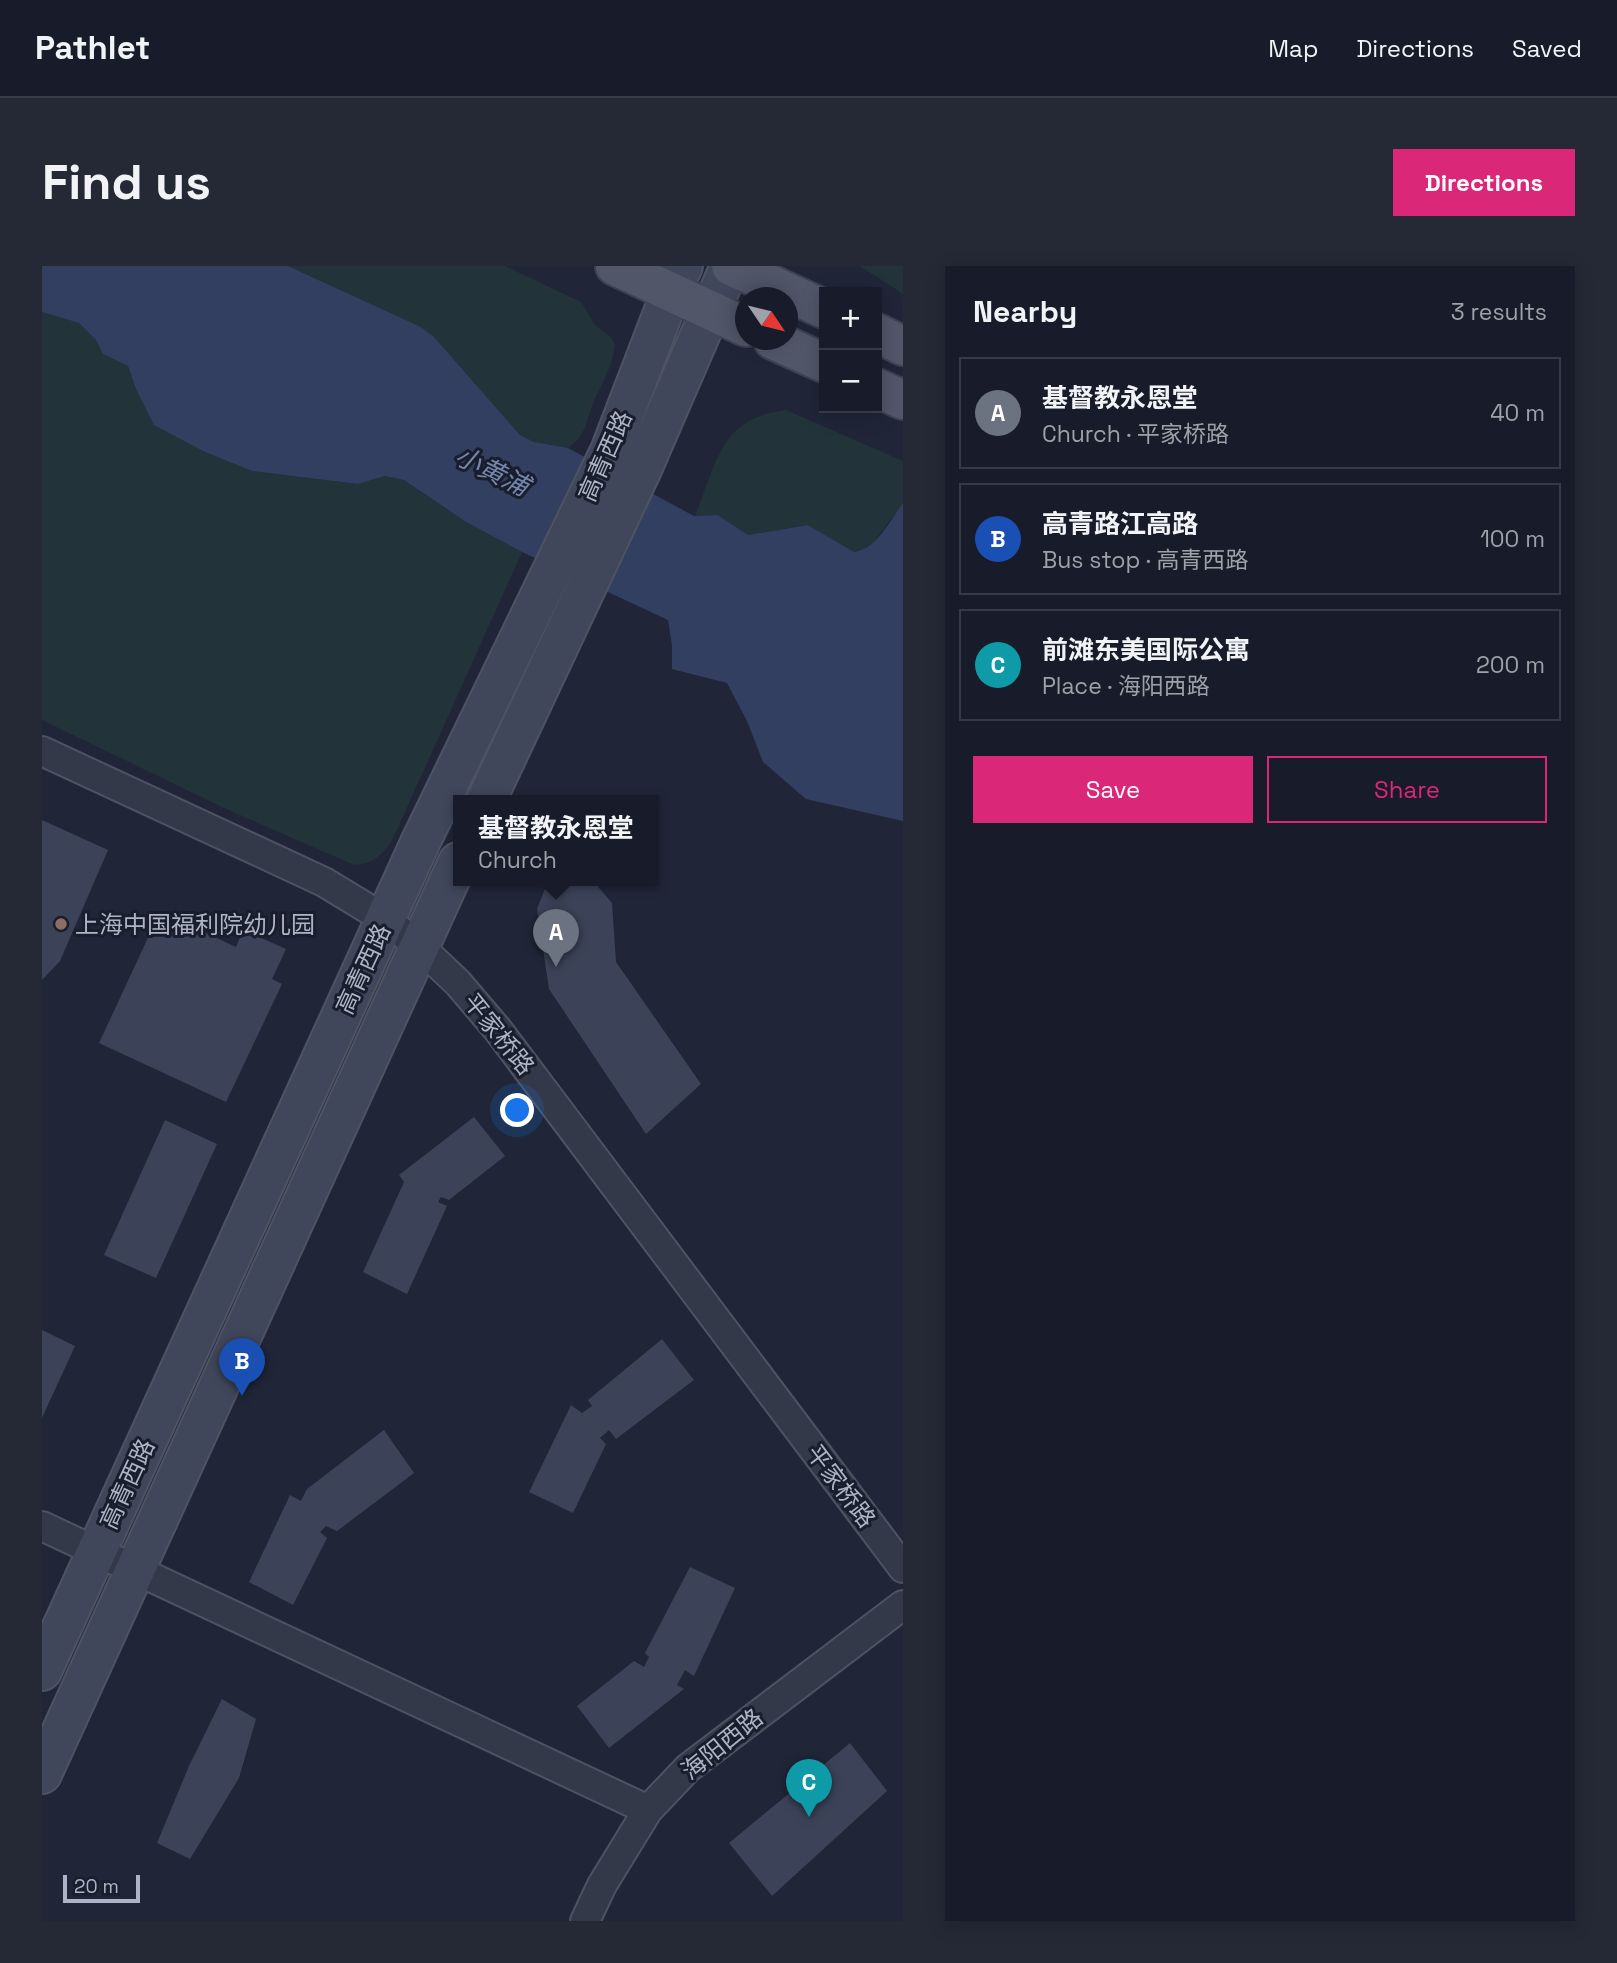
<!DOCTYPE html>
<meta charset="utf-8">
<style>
body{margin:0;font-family:"Space Grotesk","Noto Sans SC",sans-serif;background:#252936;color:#f1f3f6}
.controls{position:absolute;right:21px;top:21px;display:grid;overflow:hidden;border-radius:0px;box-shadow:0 4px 18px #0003}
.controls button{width:63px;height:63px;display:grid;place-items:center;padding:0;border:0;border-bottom:2px solid #363a47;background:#181c2a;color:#f1f3f6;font:35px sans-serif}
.compass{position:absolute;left:693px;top:21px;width:63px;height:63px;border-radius:50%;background:#181c2a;box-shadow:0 4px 18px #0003;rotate:125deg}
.scale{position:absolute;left:21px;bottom:18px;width:77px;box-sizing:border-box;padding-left:7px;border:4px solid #aeb3c5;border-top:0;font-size:19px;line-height:24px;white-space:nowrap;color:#aeb3c5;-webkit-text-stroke:5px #191e2d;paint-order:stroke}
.you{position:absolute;left:476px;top:845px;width:24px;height:24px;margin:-18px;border:5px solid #fff;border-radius:50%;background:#1a73e8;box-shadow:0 0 0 10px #1a73e833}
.badge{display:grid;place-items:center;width:46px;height:46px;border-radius:50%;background:#db2777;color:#fff;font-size:23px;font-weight:700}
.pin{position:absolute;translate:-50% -58px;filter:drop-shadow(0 2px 4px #0008)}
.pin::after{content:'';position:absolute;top:37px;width:24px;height:21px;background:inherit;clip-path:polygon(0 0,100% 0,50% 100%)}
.popup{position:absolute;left:411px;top:529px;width:206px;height:91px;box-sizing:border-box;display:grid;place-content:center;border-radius:0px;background:#181c2a;filter:drop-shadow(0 2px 5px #0005);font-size:23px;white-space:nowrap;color:#9fa1a8}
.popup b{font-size:26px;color:#f1f3f6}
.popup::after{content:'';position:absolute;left:50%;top:100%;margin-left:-14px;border:14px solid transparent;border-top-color:#181c2a}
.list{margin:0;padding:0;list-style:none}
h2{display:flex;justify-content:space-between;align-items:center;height:91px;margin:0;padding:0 28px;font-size:30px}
h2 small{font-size:23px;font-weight:400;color:#9fa1a8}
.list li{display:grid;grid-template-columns:46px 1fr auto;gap:21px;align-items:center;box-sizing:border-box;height:112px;margin:0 14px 14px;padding:0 14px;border:2px solid #363a47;border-radius:0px}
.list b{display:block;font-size:26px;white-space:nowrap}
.list p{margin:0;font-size:23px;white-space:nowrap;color:#9fa1a8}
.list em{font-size:23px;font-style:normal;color:#9fa1a8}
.actions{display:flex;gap:14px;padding:21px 28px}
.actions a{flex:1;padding:16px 0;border:2px solid #db2777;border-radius:0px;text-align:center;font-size:24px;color:#db2777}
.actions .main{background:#db2777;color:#fff}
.map{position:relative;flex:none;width:861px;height:1655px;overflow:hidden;border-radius:0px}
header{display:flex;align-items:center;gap:42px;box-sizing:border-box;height:98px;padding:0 35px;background:#181c2a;border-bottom:2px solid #363a47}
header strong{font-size:33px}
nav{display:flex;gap:38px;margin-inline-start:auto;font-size:24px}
.intro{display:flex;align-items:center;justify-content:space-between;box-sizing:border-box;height:168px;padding:0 42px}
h1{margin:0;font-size:49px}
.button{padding:18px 32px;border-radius:0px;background:#db2777;color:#fff;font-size:24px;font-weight:700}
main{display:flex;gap:42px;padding:0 42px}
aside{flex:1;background:#181c2a;border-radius:0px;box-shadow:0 4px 18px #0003}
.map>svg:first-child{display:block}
</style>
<header>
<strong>Pathlet</strong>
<nav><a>Map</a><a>Directions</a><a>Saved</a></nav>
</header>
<div class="intro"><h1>Find us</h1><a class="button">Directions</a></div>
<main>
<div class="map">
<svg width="861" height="1655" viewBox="0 0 861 1655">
<rect width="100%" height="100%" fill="#202638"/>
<path fill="#223339" d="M246,0H463L539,36L553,59L569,71L573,79C570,101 561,116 552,135C543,156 546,167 526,182L492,176L478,169L391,71L377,60Z
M818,0H861V28Z
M0,46L37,57L55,74L61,88L86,100L94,123L163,186L210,205L316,218L343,210L362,214L424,256L480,286L350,575C339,590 331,598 312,599L182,542L0,454Z
M744,144L861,195V237L831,277L820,285L812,286L766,259L706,269L676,249L653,250C675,197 677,152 744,144Z"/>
<path fill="#333f60" d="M0,0H246L377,60L391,70L478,169L492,176L526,182L652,250L676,249L706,269L766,259L812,286C835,283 848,254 861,237V555L764,533L721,496L705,455L685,417L630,403V379L626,354L480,286L424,256L362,214L343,210L316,218L210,205L163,186L112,159L94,123L86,100L61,88L54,74L37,57L0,46Z"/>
<path fill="#3c4358" d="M0,554L66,584L18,695L0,714Z
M506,615H551L570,637L574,696L659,818L604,868L507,723L495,643Z
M118,646L194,681L201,664L244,683L230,713L240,718L184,836L57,777Z
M432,851L463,890L407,934L399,931L396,936L405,940L365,1028L321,1006L362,916L357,909Z
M123,854L175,878L114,1012L62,989Z
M0,1064L33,1080L0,1152Z
M620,1073L652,1114L574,1173L567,1164L558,1172L564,1178L531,1247L487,1226L529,1139L540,1147L550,1140L546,1134Z
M342,1164L372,1207L295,1265L284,1260L278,1266L285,1272L251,1339L207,1316L248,1229L259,1235L265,1223Z
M648,1301L693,1322L652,1410L643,1404L635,1419L642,1423L567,1482L535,1440L592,1395L602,1401L607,1391L603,1387Z
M180,1433L214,1453L197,1512L148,1593L115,1577L147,1500Z
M808,1477L845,1525L730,1630L687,1577Z"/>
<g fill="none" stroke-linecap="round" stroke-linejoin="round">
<defs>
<path id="street" d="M0,485L282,616L343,653L378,681L416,717L456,764L861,1302
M0,1260L606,1544
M543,1655L560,1619L606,1544L646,1502L861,1339"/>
<path id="secondary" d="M444,535L601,201L688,0
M0,1405L378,577L568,185L629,26L641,0
M0,1508L416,596"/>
<path id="primary" d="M573,0L704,61
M689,0L782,43
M835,67L861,80
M731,74L782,97
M835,122L861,134"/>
</defs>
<use href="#street" stroke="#4e5363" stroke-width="32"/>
<use href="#secondary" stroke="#4e5363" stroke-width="42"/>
<use href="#primary" stroke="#3d4252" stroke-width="42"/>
<use href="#street" stroke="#333948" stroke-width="28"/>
<use href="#secondary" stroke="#41475b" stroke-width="38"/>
<use href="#primary" stroke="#515769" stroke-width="38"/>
</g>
<circle fill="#8d6e63" stroke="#191e2d" stroke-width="2.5" cx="19" cy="658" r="7"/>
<g text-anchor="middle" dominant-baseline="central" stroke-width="6" stroke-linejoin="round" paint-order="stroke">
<g font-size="24" fill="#aeb3c5" stroke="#191e2d">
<text transform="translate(563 190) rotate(-66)">高青西路</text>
<text transform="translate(321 703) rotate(-65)">高青西路</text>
<text transform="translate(457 768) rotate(51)">平家桥路</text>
<text transform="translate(85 1218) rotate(-65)">高青西路</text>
<text transform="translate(799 1220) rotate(53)">平家桥路</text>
<text transform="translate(680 1478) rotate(-39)">海阳西路</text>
</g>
<g font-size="24" fill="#aeb3c5" stroke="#191e2d" text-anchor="start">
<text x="33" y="658">上海中国福利院幼儿园</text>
</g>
<g font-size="26" font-style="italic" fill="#7585ae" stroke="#191e2d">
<text transform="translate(450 205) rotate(26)">小黄浦</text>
</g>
</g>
</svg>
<div class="controls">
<button>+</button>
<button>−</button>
</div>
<svg class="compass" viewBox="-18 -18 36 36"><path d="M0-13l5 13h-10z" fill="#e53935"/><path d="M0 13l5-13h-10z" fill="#9fa1a8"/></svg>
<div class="scale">20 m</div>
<div class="you"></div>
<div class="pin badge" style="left:514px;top:701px;background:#6b7280">A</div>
<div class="popup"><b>基督教永恩堂</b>Church</div>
<div class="pin badge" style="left:200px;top:1130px;background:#1a4fb4">B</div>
<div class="pin badge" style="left:767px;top:1551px;background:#0f9aa8">C</div>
</div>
<aside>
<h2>Nearby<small>3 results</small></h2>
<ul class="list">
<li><span class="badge" style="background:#6b7280">A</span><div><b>基督教永恩堂</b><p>Church · 平家桥路</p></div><em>40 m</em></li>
<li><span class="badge" style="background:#1a4fb4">B</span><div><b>高青路江高路</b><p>Bus stop · 高青西路</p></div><em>100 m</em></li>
<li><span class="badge" style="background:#0f9aa8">C</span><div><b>前滩东美国际公寓</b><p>Place · 海阳西路</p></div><em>200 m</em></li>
</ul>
<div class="actions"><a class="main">Save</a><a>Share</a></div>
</aside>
</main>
